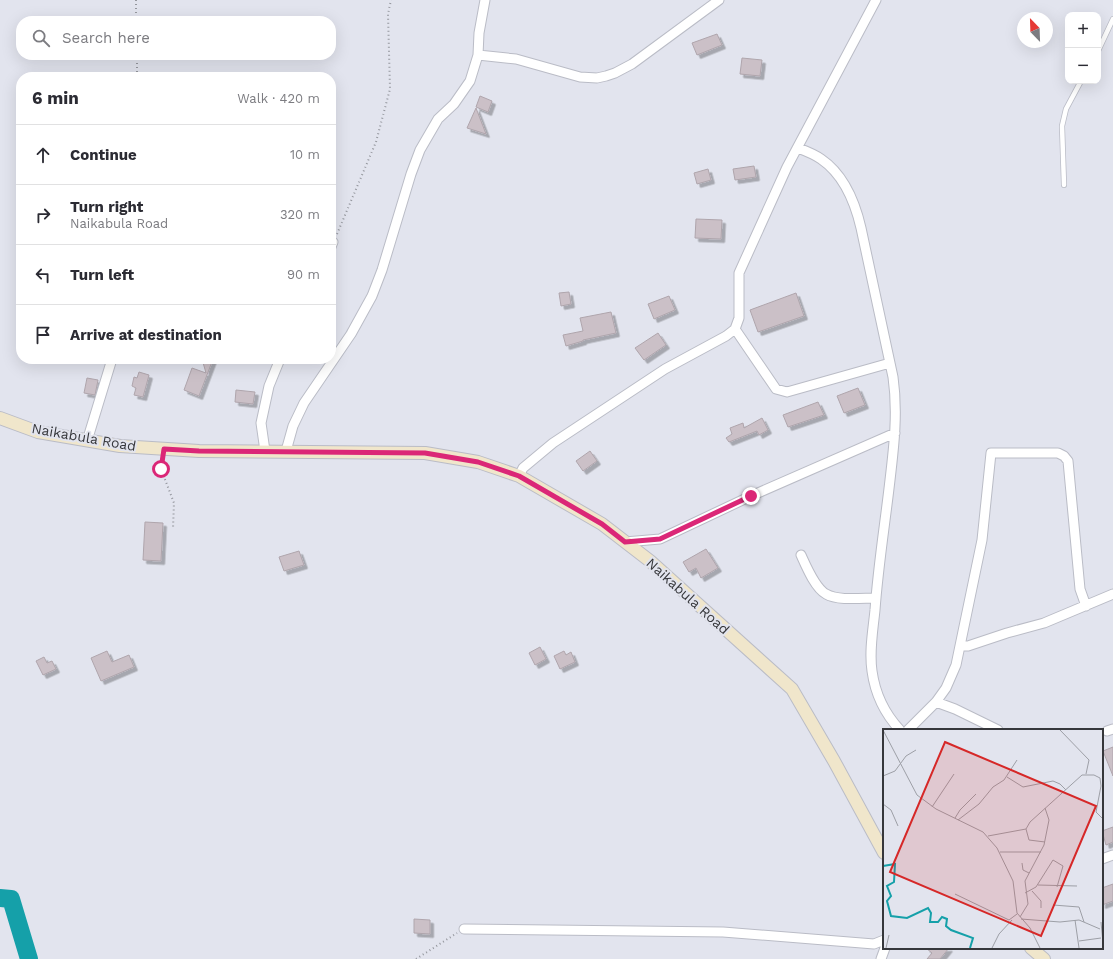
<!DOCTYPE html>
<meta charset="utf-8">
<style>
body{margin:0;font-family:"Work Sans",sans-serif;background:#f2f2f3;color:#2b2b33}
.controls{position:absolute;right:12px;top:12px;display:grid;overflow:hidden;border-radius:8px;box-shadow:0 4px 16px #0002}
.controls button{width:36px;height:36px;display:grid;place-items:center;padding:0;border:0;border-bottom:1px solid #e1e1e2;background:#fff;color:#2b2b33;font:20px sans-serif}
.compass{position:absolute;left:1017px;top:12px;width:36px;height:36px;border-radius:50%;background:#fff;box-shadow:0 4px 16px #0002;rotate:337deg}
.stop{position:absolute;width:12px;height:12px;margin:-9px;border:3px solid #db2777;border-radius:50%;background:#fff}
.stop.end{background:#db2777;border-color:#fff;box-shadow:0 1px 4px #0008}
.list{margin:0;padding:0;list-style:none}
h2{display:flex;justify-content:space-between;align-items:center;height:52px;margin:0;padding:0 16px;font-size:17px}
h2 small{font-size:13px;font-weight:400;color:#7c7c81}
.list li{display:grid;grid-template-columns:26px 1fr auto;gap:12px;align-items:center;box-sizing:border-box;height:60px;padding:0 16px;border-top:1px solid #e1e1e2}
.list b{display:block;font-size:15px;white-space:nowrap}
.list p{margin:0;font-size:13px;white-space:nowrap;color:#7c7c81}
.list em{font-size:13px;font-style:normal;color:#7c7c81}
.icon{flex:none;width:22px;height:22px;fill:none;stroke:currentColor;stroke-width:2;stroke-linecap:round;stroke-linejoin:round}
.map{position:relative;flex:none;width:1113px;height:959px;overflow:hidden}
.search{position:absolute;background:#fff;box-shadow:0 4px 16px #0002;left:16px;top:16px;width:320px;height:44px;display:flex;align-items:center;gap:10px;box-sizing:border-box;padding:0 14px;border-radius:16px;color:#7c7c81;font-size:15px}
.panel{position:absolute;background:#fff;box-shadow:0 4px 16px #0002;left:16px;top:72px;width:320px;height:292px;border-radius:16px}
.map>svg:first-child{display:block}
</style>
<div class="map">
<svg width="1113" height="959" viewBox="0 0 1113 959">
<defs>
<filter id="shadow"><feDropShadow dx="3.5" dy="3.5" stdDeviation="0" flood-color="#0004"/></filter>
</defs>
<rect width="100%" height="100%" fill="#e2e4ee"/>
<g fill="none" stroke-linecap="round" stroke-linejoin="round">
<path stroke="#15a0a9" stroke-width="18" d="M0,898L11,899L29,959"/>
</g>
<path fill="#cbc0c7" stroke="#afa5ac" filter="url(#shadow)" d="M717,34L722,45L697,55L692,43Z
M742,58L762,60L760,76L740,74Z
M480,96L492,101L488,112L476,107Z
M476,108L486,134L467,128Z
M754,166L756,177L735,180L733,169Z
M708,169L711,180L697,184L694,173Z
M696,219L722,220L721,239L695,238Z
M569,292L571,304L561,306L559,293Z
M796,293L804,316L758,332L750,310Z
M669,296L675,310L654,319L648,304Z
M611,312L616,333L583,340V341L566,346L563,335L583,331L580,318Z
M658,333L666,345L644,360L635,348Z
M202,359H213L199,396L184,390L192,368L206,373Z
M139,372L149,375L143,397L134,395L136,388L132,386L134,377L137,378Z
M87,378L98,380L95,395L84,393Z
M858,388L865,405L844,413L837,396Z
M236,390L255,392L253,404L235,402Z
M818,402L824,415L788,427L783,415Z
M762,418L768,430L759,435L757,431L729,442L726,438L732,434L730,428L743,423L744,428Z
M590,451L597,461L583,471L576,461Z
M145,522L163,523L161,561L143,560Z
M706,549L718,568L701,578L696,568L689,572L683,562Z
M299,551L304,565L284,571L279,557Z
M540,647L546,659L535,665L529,653Z
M107,651L112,662L129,655L134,667L101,681L91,658Z
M564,651L566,655L571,652L575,662L560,669L554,656Z
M44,657L47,663L52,661L56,669L43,675L36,661Z
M1113,747V776L1103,751Z
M1113,827V842L1106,845L1102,831Z
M1113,884V901L1102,905V888Z
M414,919L430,920V934L414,933Z
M926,948H949L940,959H927L932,953Z"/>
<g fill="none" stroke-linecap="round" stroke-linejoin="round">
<defs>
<path id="lane" d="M1098,51L1113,19
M1064,185L1062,126L1066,109L1081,81"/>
<path id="street" d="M478,55L516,59L580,77L597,78L606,76L615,73L632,64L719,0
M798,148C806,151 814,154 821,159C843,174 855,202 861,228L893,377C898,412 894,446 890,480C885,524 878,567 875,610C873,630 869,651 872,671C875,693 885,714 900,730
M331,247L333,242
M735,329L776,389L787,392L890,363
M87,441L112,359
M265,451L261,423L269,386L280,359
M286,451L293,426L304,403L351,334L372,296L382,270L411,174L420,150L438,119L454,104L470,81L478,55L479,33L485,0
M519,476L523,468L553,443L665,369L726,336L735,329L739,318V273L787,167L876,0
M625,542L660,539L751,496L895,433
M801,555C806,566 815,588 826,594C838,601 862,598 876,598
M960,646H968L1007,633L1044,623L1113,594
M936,702L955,709L998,730
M908,730L936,702L946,688L956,665L982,540L991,453H1058L1064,456L1068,461L1080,589L1086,606
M1107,731L1113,729
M1102,859L1113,855
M464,929L723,932L874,944L884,940
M881,959L885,948"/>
<path id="secondary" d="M0,418L38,432L120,446L199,451L425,453L478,462L519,476L602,524L650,561L792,689L834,761L884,853
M1031,948L1044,959"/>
</defs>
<use href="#lane" stroke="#babcc6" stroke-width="6"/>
<use href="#street" stroke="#babcc6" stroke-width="11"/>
<use href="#secondary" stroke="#babcc6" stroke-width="14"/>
<path stroke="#95979e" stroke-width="2" stroke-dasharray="1 3" stroke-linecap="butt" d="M136,21V0
M137,55V77
M337,234L376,142L390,89L388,14L391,0
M162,460L161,469L174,503L173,528
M416,959L457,933"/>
<use href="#lane" stroke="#fff" stroke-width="4.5"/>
<use href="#street" stroke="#fff" stroke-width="9"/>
<use href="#secondary" stroke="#f0e6cb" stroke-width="12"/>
</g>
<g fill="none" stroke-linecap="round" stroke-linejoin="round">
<path stroke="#db2777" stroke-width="5" d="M161,469L164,449L199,451L425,453L478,462L519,476L602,524L625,542L660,539L751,496"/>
</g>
<g text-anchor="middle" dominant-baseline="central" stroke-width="4" stroke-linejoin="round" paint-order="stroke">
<g font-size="14" fill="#36373b" stroke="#e2e4ee">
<text transform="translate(84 437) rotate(10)">Naikabula Road</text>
<text transform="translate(688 596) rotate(42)">Naikabula Road</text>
</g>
</g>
<g transform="translate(883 729)">
<rect width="220" height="220" fill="#e2e4ee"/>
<path fill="none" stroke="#15a0a9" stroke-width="2" d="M0,137L12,135L11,153L4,157L8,167L4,172L8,187L24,189L45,179L48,184L47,193H55L59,188L64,190L63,197L68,201L90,209L87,219"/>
<path fill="none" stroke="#9d9fa6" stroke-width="1" d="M0,1L34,66L53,80L100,103L114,119L130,152L134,184L147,199L157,219M177,1L206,31L203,45M0,47L12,42L23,27L33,21M124,48L140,58L170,52L177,55L183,61M0,75L8,81L15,97M49,78L71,45M72,89L77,81L93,65M75,91L96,75L110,58L121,51L134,31M143,100L146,111L162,113M105,107L143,100L147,93L199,46H211L217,49L218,57L213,83L220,90M117,123H158M139,134L140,141L146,144M155,156L194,157M149,162L158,172V179M142,164L153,158L170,131L180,137L174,158M72,165L126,191L134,185M170,176L196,178L201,193M137,188L145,175L142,152L161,116L166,91L162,79M138,190L177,193L196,191L217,200M192,191L196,219M218,193L220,214M196,212L218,209M3,219L6,206M109,219L116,205L129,191"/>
<path fill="#d62828" fill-opacity="0.15" stroke="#d62828" stroke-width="2" d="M62,13L213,77L158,207L7,143Z"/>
<rect width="220" height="220" fill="none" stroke="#36373b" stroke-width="2"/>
</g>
</svg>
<div class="controls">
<button>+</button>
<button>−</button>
</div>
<svg class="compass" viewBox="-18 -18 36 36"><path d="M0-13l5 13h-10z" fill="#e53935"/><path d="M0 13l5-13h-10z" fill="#7c7c81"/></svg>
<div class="stop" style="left:161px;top:469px"></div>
<div class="stop end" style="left:751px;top:496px"></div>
<div class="search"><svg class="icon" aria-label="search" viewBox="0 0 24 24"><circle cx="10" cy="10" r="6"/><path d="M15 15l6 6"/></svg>Search here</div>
<section class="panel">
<h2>6 min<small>Walk · 420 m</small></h2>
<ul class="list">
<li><svg class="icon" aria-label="ahead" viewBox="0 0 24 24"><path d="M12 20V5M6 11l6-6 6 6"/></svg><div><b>Continue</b></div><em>10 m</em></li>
<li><svg class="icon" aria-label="right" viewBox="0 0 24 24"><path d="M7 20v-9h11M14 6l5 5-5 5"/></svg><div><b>Turn right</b><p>Naikabula Road</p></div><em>320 m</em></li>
<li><svg class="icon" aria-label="left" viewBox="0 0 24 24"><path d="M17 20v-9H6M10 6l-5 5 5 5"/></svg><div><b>Turn left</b></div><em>90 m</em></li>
<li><svg class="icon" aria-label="arrive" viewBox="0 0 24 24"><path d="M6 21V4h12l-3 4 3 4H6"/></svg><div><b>Arrive at destination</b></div></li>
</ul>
</section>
</div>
